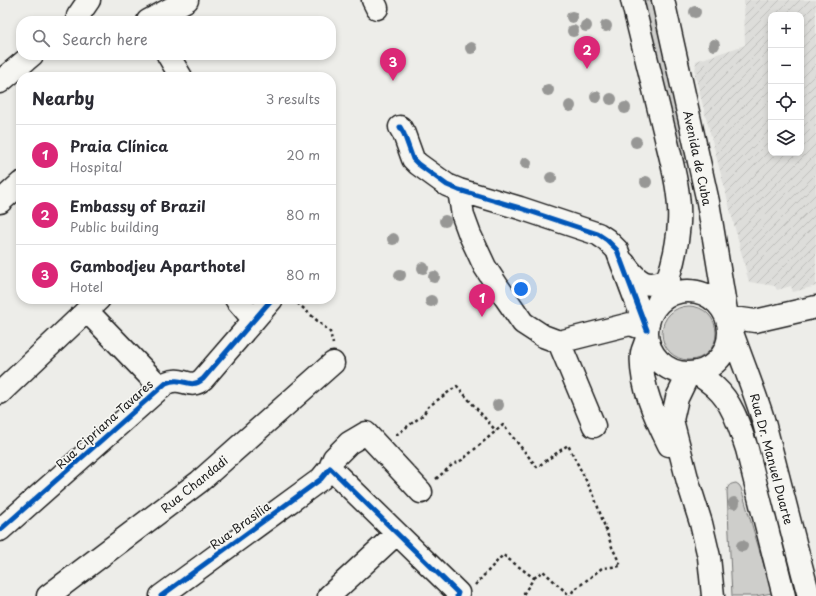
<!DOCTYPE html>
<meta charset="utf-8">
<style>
body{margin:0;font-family:"Playpen Sans",sans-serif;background:#f2f2f3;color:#2b2b33}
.controls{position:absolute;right:12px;top:12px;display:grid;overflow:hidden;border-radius:8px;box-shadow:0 2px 6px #0003}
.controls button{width:36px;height:36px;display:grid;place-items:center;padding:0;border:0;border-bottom:1px solid #e1e1e2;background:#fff;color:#2b2b33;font:20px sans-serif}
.you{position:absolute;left:521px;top:289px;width:14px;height:14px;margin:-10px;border:3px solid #fff;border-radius:50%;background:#1a73e8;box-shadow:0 0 0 6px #1a73e833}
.badge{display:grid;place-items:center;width:26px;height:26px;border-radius:50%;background:#db2777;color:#fff;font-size:13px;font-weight:700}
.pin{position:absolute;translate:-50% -33px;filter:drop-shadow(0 1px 2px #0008)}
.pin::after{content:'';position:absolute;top:21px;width:14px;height:12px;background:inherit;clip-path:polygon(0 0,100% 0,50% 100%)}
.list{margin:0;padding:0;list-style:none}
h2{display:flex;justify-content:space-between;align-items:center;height:52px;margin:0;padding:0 16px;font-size:17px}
h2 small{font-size:13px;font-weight:400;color:#7c7c81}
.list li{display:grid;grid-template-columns:26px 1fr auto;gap:12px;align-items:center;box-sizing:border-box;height:60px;padding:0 16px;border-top:1px solid #e1e1e2}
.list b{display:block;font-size:15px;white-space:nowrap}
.list p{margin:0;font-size:13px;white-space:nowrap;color:#7c7c81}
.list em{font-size:13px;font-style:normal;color:#7c7c81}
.icon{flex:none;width:22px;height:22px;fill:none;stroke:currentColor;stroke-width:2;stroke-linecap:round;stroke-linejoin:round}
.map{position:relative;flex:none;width:816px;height:596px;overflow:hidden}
.search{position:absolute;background:#fff;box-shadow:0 2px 6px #0003;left:16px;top:16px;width:320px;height:44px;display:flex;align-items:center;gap:10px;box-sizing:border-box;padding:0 14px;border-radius:16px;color:#7c7c81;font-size:15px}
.panel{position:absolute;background:#fff;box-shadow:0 2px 6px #0003;left:16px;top:72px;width:320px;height:232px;border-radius:16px}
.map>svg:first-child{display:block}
</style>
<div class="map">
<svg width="816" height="596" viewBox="0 0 816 596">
<defs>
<pattern id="industrial-furrows" width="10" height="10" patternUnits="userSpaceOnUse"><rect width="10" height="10" fill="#ddddda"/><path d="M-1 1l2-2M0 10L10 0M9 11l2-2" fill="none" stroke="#bdbdba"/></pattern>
</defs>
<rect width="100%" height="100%" fill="#edede9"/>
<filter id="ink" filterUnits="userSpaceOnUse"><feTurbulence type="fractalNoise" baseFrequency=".025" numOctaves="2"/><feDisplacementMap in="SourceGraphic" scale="8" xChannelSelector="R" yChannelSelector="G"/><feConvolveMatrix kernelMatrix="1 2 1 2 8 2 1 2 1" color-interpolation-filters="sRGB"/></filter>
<g filter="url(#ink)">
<path fill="url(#industrial-furrows)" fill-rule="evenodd" d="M744,0H816V286L793,292L791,286L777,290L775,286L749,282L695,75L696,61L745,45ZM771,15H801V153H771Z"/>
<path fill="#cececb" stroke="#757574" d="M643,0H651L688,162L681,163Z
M662 333a27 27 0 1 1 54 0a27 27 0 1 1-54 0Z
M736,483L739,485L741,488L772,593L756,596H732L727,491C728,485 730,484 736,483Z"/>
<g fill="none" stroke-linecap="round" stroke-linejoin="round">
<defs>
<path id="minor" d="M373,0L377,8
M632,0C643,43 653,87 664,130C671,160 681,192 679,223C677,253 670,278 657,305
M663,0L708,202L727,317
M78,16L89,0
M148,21L187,0
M168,55L181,77
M0,82L32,55
M400,127L404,134L413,159L418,164L447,185L459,190L520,208L598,234L607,240L617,250L647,330
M459,190L463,216L470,235L485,267L498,287L523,323L543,336L559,342L594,426
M0,202L21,183
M624,263C638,282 646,290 669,279
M647 332a41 41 0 1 1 82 0a41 41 0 1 1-82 0Z
M236,299L254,320
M87,311L161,388
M727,317L755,321L816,307
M729,324C740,356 753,387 763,419C779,478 793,537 809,596
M647,338C646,343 643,348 642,353C639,383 656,419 669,445
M559,342L630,324L647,330
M689,373L677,398L672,420L688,482L701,523L709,557L713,596
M696,373C703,378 710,382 716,388C733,403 740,429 747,449L784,596
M0,393L99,299
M330,468L458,593L457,596
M0,530L166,383C183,375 189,391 203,379L272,299
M48,596L199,482L333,363
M161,596L321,479L330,468L334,458L349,443L366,433L421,492
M329,596L396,534"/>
</defs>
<use href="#minor" stroke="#1c1c1c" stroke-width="25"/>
<path stroke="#1c1c1c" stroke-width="2.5" stroke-dasharray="3 3" stroke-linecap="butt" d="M293,299L330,332L333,344
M396,435L423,415L428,407L457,386L496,431
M436,479L452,465L462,460L503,425L537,467L568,445L594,496L612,547L621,566L602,568L573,591L570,596
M534,578L543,571L570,596
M475,585L503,555L534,578L522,596"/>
<use href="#minor" stroke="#f6f6f2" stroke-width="22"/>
<defs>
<path id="cycleway" d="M400,127L404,134L413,159L418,164L447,185L459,190L520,208L598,234L607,240L617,250L647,330
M0,530L166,383C183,375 189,391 203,379L272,299
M161,596L321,479L330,468L458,593L457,596"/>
</defs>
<use href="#cycleway" stroke="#f6f6f2" stroke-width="8"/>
<use href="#cycleway" stroke="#0057b8" stroke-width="5"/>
</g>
<g fill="#979795">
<circle cx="695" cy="12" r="6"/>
<circle cx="572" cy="17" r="6"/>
<circle cx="586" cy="26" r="6"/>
<circle cx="606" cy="26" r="6"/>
<circle cx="573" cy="31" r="6"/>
<circle cx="714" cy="45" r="6"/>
<circle cx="471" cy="48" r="6"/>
<circle cx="548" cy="90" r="6"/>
<circle cx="596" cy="97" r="6"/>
<circle cx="611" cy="99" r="6"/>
<circle cx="570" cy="106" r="6"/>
<circle cx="625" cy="108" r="6"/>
<circle cx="636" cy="142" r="6"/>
<circle cx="526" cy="163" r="6"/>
<circle cx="551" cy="178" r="6"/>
<circle cx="646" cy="182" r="6"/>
<circle cx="445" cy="221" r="6"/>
<circle cx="393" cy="239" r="6"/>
<circle cx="423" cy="268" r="6"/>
<circle cx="400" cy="275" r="6"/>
<circle cx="434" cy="277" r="6"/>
<circle cx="431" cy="301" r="6"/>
<circle cx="498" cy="405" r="6"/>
<circle cx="734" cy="503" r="6"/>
<circle cx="742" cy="546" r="6"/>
</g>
</g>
<g text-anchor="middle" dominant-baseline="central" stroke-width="3.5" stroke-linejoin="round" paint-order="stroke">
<g font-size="12" fill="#1c1c1c" stroke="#f6f6f2">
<text transform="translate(698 158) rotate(78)">Avenida de Cuba</text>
<text transform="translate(104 424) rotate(-42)">Rua Cipriana Tavares</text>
<text transform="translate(772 459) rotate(75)">Rua Dr. Manuel Duarte</text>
<text transform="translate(194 484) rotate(-39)">Rua Chandadi</text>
<text transform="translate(240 525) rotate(-36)">Rua Brasilia</text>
</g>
</g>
</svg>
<div class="controls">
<button>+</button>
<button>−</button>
<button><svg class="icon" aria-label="locate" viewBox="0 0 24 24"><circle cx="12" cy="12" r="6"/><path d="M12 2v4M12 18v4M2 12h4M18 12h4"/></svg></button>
<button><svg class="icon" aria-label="layers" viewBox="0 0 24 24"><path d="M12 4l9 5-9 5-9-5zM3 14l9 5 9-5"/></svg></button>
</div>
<div class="you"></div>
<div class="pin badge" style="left:482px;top:317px">1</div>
<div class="pin badge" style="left:587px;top:69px">2</div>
<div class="pin badge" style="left:393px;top:81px">3</div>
<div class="search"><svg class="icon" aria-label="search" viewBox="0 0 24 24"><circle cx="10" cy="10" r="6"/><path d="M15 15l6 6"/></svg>Search here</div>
<section class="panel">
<h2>Nearby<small>3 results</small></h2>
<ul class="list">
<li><span class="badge">1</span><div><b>Praia Clínica</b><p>Hospital</p></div><em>20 m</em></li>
<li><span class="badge">2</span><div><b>Embassy of Brazil</b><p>Public building</p></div><em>80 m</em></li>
<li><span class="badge">3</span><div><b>Gambodjeu Aparthotel</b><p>Hotel</p></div><em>80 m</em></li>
</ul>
</section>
</div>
